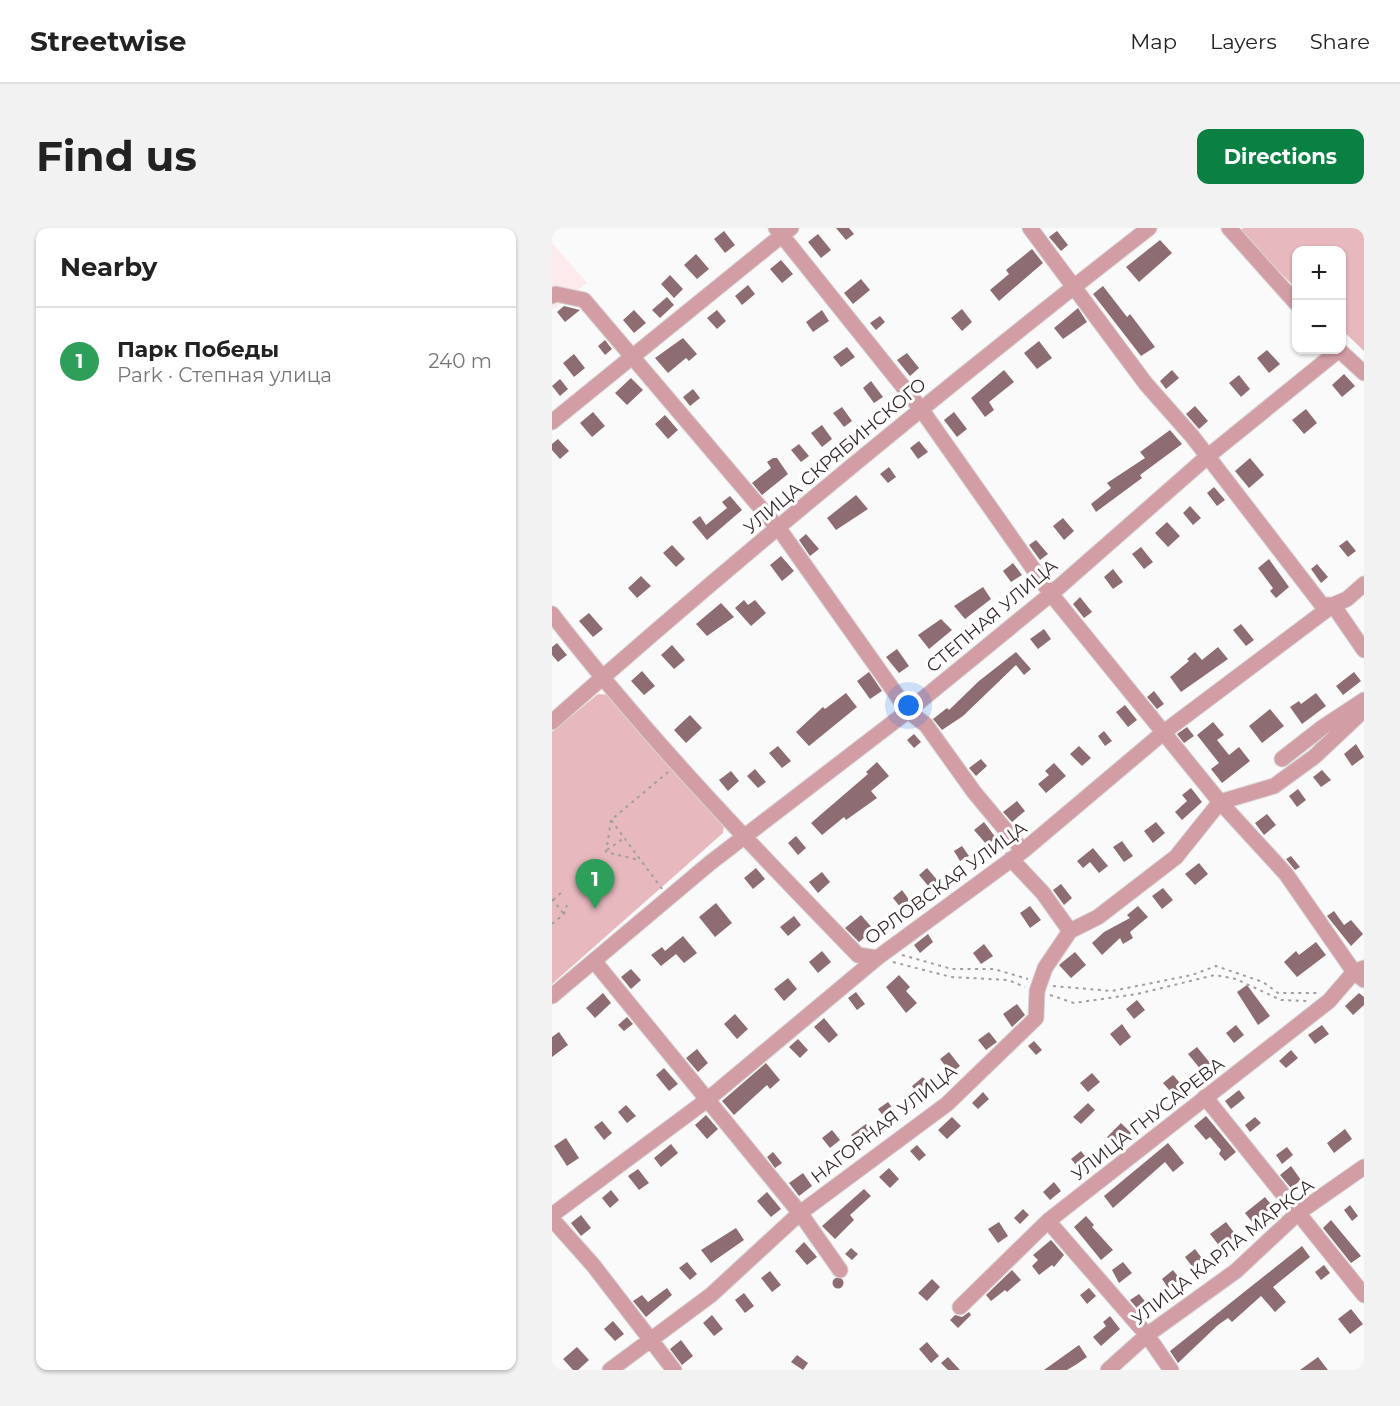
<!DOCTYPE html>
<meta charset="utf-8">
<style>
body{margin:0;font-family:Montserrat,sans-serif;background:#f2f2f2;color:#222}
.controls{position:absolute;right:18px;top:18px;display:grid;overflow:hidden;border-radius:12px;box-shadow:0 2px 4px #0004}
.controls button{width:54px;height:54px;display:grid;place-items:center;padding:0;border:0;border-bottom:2px solid #e0e0e0;background:#fff;color:#222;font:30px sans-serif}
.you{position:absolute;left:357px;top:478px;width:21px;height:21px;margin:-15px;border:4px solid #fff;border-radius:50%;background:#1a73e8;box-shadow:0 0 0 9px #1a73e833}
.badge{display:grid;place-items:center;width:39px;height:39px;border-radius:50%;background:#0b8043;color:#fff;font-size:20px;font-weight:700}
.pin{position:absolute;translate:-50% -50px;filter:drop-shadow(0 2px 3px #0008)}
.pin::after{content:'';position:absolute;top:32px;width:21px;height:18px;background:inherit;clip-path:polygon(0 0,100% 0,50% 100%)}
.list{margin:0;padding:0;list-style:none}
h2{display:flex;justify-content:space-between;align-items:center;height:78px;margin:0;padding:0 24px;font-size:26px}
h2 small{font-size:20px;font-weight:400;color:#767676}
.list li{display:grid;grid-template-columns:39px 1fr auto;gap:18px;align-items:center;box-sizing:border-box;height:108px;padding:0 24px;border-top:2px solid #e0e0e0}
.list b{display:block;font-size:22px;white-space:nowrap}
.list p{margin:0;font-size:20px;white-space:nowrap;color:#767676}
.list em{font-size:20px;font-style:normal;color:#767676}
.map{position:relative;flex:none;width:812px;height:1142px;overflow:hidden;border-radius:12px}
header{display:flex;align-items:center;gap:36px;box-sizing:border-box;height:84px;padding:0 30px;background:#fff;border-bottom:2px solid #e0e0e0}
header strong{font-size:28px}
nav{display:flex;gap:33px;margin-inline-start:auto;font-size:21px}
.intro{display:flex;align-items:center;justify-content:space-between;box-sizing:border-box;height:144px;padding:0 36px}
h1{margin:0;font-size:42px}
.button{padding:15px 27px;border-radius:12px;background:#0b8043;color:#fff;font-size:21px;font-weight:700}
main{display:flex;gap:36px;padding:0 36px}
aside{flex:1;background:#fff;border-radius:12px;box-shadow:0 2px 4px #0004}
.map>svg:first-child{display:block}
</style>
<header>
<strong>Streetwise</strong>
<nav><a>Map</a><a>Layers</a><a>Share</a></nav>
</header>
<div class="intro"><h1>Find us</h1><a class="button">Directions</a></div>
<main>
<aside>
<h2>Nearby<small></small></h2>
<ul class="list">
<li><span class="badge" style="background:#2e9e5b">1</span><div><b>Парк Победы</b><p>Park · Степная улица</p></div><em>240 m</em></li>
</ul>
</aside>
<div class="map">
<svg width="812" height="1142" viewBox="0 0 812 1142">
<rect width="100%" height="100%" fill="#fafafa"/>
<path fill="#fdeaed" d="M0,15L35,55L0,82Z"/>
<path fill="#e7b9bf" d="M691,0H812V123L790,102V22H744V60L686,5Z
M46,466L62,467L173,591L171,605L0,756V504Z"/>
<path fill="#8d6d71" d="M284,0H297L302,6L294,12Z
M172,3L183,17L173,25L162,11Z
M505,3L516,17L509,23L497,9Z
M266,6L279,22L269,30L256,14Z
M608,12L620,25L587,54L574,39Z
M480,21L491,35L447,73L438,62L457,46L454,42Z
M144,26L157,41L145,51L132,37Z
M229,32L241,46L230,55L218,41Z
M118,47L131,61L122,70L109,56Z
M309,51L318,62L301,76L292,65Z
M196,57L203,66L190,77L183,68Z
M551,58L575,89L578,86L603,119L589,128L541,66Z
M115,69L122,77L108,90L100,82Z
M12,78L28,82L13,94L5,84Z
M526,80L535,94L511,111L502,100Z
M410,81L420,94L410,103L399,90Z
M82,82L94,95L82,105L71,92Z
M165,82L174,93L165,101L155,90Z
M270,82L277,93L261,104L254,94Z
M328,88L333,94L324,102L318,95Z
M131,110L145,126L137,133L134,130L116,145L103,130Z
M53,112L60,121L53,127L46,118Z
M487,113L500,130L485,141L472,125Z
M295,119L303,129L289,139L281,129Z
M715,122L728,136L717,145L705,130Z
M355,125L367,140L358,148L345,132Z
M22,126L33,140L22,149L11,135Z
M452,142L462,154L437,174L442,182L433,189L419,170Z
M620,142L627,150L614,161L608,153Z
M792,146L803,158L790,169L780,157Z
M687,147L698,161L689,169L677,155Z
M79,150L91,162L75,177L63,165Z
M8,151L16,161L8,168L0,158Z
M319,153L331,169L322,175L311,160Z
M141,161L148,170L138,178L131,169Z
M643,178L656,193L647,201L634,186Z
M290,179L300,193L292,199L281,185Z
M754,181L765,195L752,206L740,192Z
M41,184L53,198L40,209L28,195Z
M402,184L415,201L405,209L392,192Z
M113,187L126,202L116,211L103,196Z
M270,197L280,211L270,219L259,205Z
M618,202L630,216L588,247L590,250L544,284L539,276L559,260L555,255L593,230L588,224Z
M6,211L17,223L8,231L0,222V216Z
M367,213L376,224L366,231L358,220Z
M247,216L257,228L249,234L239,222Z
M221,230H225L236,246L210,267L200,255L219,240L215,234Z
M698,230L712,247L697,260L683,243Z
M337,239L344,249L336,255L328,246Z
M662,259L673,272L665,278L655,265Z
M304,267L316,281L284,302L275,290Z
M178,268L190,282L155,312L140,294L148,288L154,297L175,280L170,274Z
M638,278L649,290L641,297L631,285Z
M511,290L522,303L512,312L501,298Z
M615,294L628,308L616,319L603,305Z
M254,306L267,321L258,328L247,312Z
M484,312L496,326L488,332L477,317Z
M795,312L804,323L796,329L787,318Z
M120,317L133,331L124,339L111,325Z
M589,319L601,334L592,341L580,326Z
M229,328L242,343L230,353L218,337Z
M717,331L737,359L724,370L718,363L721,360L706,340Z
M461,335L470,347L459,354L451,343Z
M765,336L776,349L769,355L759,341Z
M561,341L571,354L561,361L552,349Z
M89,348L99,358L85,370L76,360Z
M431,359L439,371L413,391L402,378Z
M528,369L540,384L532,390L521,376Z
M192,372L196,377L203,372L214,385L199,398L183,380Z
M169,375L182,389L155,408L144,396Z
M37,385L51,401L41,409L27,393Z
M389,391L400,402L377,421L366,407Z
M689,396L702,412L694,418L681,402Z
M492,401L499,411L486,421L478,411Z
M5,415L15,427L6,434L0,427V419Z
M120,417L133,432L122,441L109,427Z
M666,419L676,431L629,464L618,449L637,433L635,431L643,424L650,432Z
M345,421L357,438L347,445L334,429Z
M464,424L479,441L472,447L464,437L411,488L390,502L381,491L395,480L397,482L427,453Z
M90,443L103,458L92,467L79,453Z
M317,444L330,463L318,471L305,453Z
M802,444L809,453L791,467L784,458Z
M602,463L612,476L605,481L595,469Z
M294,465L305,479L257,518L244,504L271,479L273,481Z
M764,465L774,478L750,496L738,479L747,473L749,476Z
M573,477L585,492L576,499L564,484Z
M718,481L732,498L710,515L697,498Z
M138,487L150,500L134,515L122,502Z
M661,494L672,507L665,512L677,527L687,519L698,533L670,555L659,541L667,535L645,507Z
M635,499L642,508L632,515L625,506Z
M552,503L560,513L553,518L546,508Z
M362,506L369,514L362,520L355,512Z
M804,516L812,529L800,538L792,526Z
M226,518L239,533L230,540L217,525Z
M527,518L539,530L530,538L518,526Z
M429,531L435,538L424,548L417,540Z
M325,534L337,548L319,563L325,570L294,592L292,589L270,607L259,595L316,546L314,544Z
M502,535L514,548L494,565L486,556L497,547L493,543Z
M203,541L214,554L206,560L195,548Z
M770,542L779,552L769,559L761,549Z
M179,543L187,553L176,563L167,552Z
M639,560L650,574L630,592L623,584L635,573L630,567Z
M746,561L754,572L745,579L737,568Z
M465,573L473,583L460,594L451,584Z
M715,586L724,597L712,607L703,595Z
M432,594L444,610L435,617L422,602Z
M604,594L613,605L601,615L592,603Z
M244,608L254,620L246,627L236,615Z
M570,613L581,628L572,634L561,619Z
M410,618L417,628L408,633L402,623Z
M541,620L556,638L547,645L538,634L531,640L525,633Z
M739,628L748,639L743,642L734,631Z
M647,635L656,646L643,657L633,646Z
M204,640L213,651L201,661L192,650Z
M375,640L386,653L378,660L367,647Z
M270,644L278,654L266,665L257,654Z
M509,656L520,670L512,677L501,662Z
M611,660L621,672L610,681L600,668Z
M350,662L358,673L349,680L341,670Z
M164,675L180,695L163,709L147,689Z
M478,678L489,692L478,700L468,685Z
M586,678L596,689L578,704L581,710L571,716L568,710L550,727L540,715L552,704L578,690L575,687Z
M782,683L792,697L799,692L811,706L799,718L775,688Z
M309,687L322,702L307,714L293,700Z
M242,688L249,697L236,708L228,699Z
M376,706L381,714L368,725L362,717Z
M131,708L145,725L132,735L124,726L109,738L99,727L110,719L113,723Z
M764,714L774,727L745,749L732,734L744,723L747,727Z
M432,716L441,728L429,736L421,725Z
M270,723L279,734L266,745L257,734Z
M523,724L534,737L519,750L507,737Z
M79,741L89,752L79,761L69,749Z
M347,747L358,759L354,763L365,775L354,785L334,759Z
M236,750L245,761L232,773L222,761Z
M695,757L718,788L706,797L685,764Z
M304,764L313,776L305,782L296,770Z
M51,765L59,775L43,790L34,780Z
M807,765L812,769V777L801,787L793,778Z
M585,772L593,782L582,791L574,781Z
M465,776L473,787L460,799L451,786Z
M183,786L196,801L185,811L172,796Z
M75,789L81,796L72,803L66,797Z
M272,790L286,807L277,815L262,799Z
M570,796L579,809L568,818L558,806Z
M684,797L692,807L682,815L674,805Z
M770,797L777,806L763,816L756,807Z
M7,804L16,817L0,829V809Z
M437,804L445,814L434,822L426,812Z
M246,811L256,822L248,830L237,819Z
M482,813L490,822L484,827L476,818Z
M645,819L658,835L650,843L636,826Z
M145,821L156,835L146,844L134,830Z
M739,822L746,830L734,840L727,833Z
M397,824L408,838L399,845L388,831Z
M214,835L228,852L218,861L215,857L182,887L170,873Z
M112,840L126,856L117,863L104,847Z
M540,845L548,854L536,864L528,855Z
M621,847L634,862L624,870L611,855Z
M371,849L379,859L367,868L360,858Z
M687,862L693,870L679,881L673,873Z
M431,864L437,871L426,881L420,875Z
M336,874L345,886L335,893L326,881Z
M536,875L543,882L529,896L521,889Z
M74,877L84,888L75,895L66,884Z
M154,887L166,901L155,911L143,897Z
M654,888L684,924L673,933L667,926L669,922L658,909L654,912L642,898Z
M400,889L409,898L395,911L386,902Z
M703,889L709,895L698,904L693,897Z
M50,893L60,905L52,912L42,899Z
M569,895L579,905L566,919L555,909Z
M314,896L322,907L308,917L299,907Z
M793,901L800,911L782,925L775,915Z
M280,902L288,912L278,920L270,910Z
M14,910L27,930L15,938L2,918Z
M616,915L632,935L621,944L613,934L561,980L552,968Z
M119,916L126,925L109,939L102,930Z
M365,917L374,927L367,933L358,923Z
M735,919L741,927L730,936L724,927Z
M529,923L539,936L530,944L519,931Z
M221,924L230,935L223,940L215,929Z
M739,938L749,952L739,960L728,947Z
M337,940L347,951L338,960L327,949Z
M86,941L97,955L87,962L76,948Z
M251,945L260,958L247,968L237,955Z
M502,954L509,963L498,972L491,964Z
M312,961L319,968L298,987L302,992L283,1011L270,998Z
M59,962L67,972L58,980L50,970Z
M215,964L229,981L219,989L205,973Z
M713,969L721,979L700,994L693,985Z
M798,977L806,988L800,993L792,982Z
M471,981L477,987L468,996L462,990Z
M29,987L39,1000L29,1008L19,995Z
M534,988L542,997L540,999L561,1022L549,1032L522,999Z
M779,992L809,1028L799,1035L771,1000Z
M447,994L456,1008L446,1015L436,1001Z
M674,994L684,1007L669,1020L658,1006Z
M184,1000L192,1012L159,1035L149,1022Z
M499,1012L512,1027L502,1039L500,1037L487,1047L480,1038L486,1032L481,1027Z
M252,1014L265,1029L255,1037L243,1023Z
M750,1018L758,1029L721,1059L734,1074L723,1084L709,1068L680,1094L676,1090L666,1097L626,1135L618,1123Z
M299,1020L306,1026L300,1032L293,1026Z
M643,1021L652,1033L642,1041L633,1029Z
M135,1034L145,1046L138,1052L127,1040Z
M571,1034L580,1045L567,1055L560,1042Z
M772,1037L778,1045L769,1052L763,1044Z
M460,1042L469,1052L455,1064L453,1062L439,1073L434,1067Z
M621,1042L628,1051L616,1060L610,1051Z
M218,1043L229,1057L220,1064L209,1050Z
M280.5 1055a5.5 5.5 0 1 1 11 0a5.5 5.5 0 1 1-11 0Z
M380,1051L388,1059L375,1073L366,1065Z
M115,1060L120,1067L94,1089L81,1073L90,1067L96,1074Z
M537,1060L544,1068L535,1076L528,1067Z
M192,1065L202,1078L193,1085L183,1072Z
M587,1066L597,1078L589,1085L578,1072Z
M799,1081L811,1096L798,1106L786,1091Z
M417,1084L419,1087L406,1100L398,1092L403,1087L410,1089Z
M160,1087L171,1101L162,1108L151,1095Z
M558,1088L568,1101L549,1118L541,1109L554,1098L551,1094Z
M61,1093L72,1106L63,1113L52,1101Z
M129,1112L141,1128L130,1137L118,1121Z
M375,1114L387,1128L379,1135L367,1121Z
M527,1117L535,1129L525,1136L515,1142H492Z
M25,1119L37,1132L26,1142H21L11,1131Z
M245,1127L256,1135L251,1142L239,1134Z
M396,1129L408,1142H396L389,1135Z
M766,1129L776,1142H748Z"/>
<g fill="none" stroke-linecap="round" stroke-linejoin="round">
<defs>
<path id="minor" d="M224,0L369,181L499,366L668,574L734,646L802,744L812,752
M478,0L594,156L640,208L770,377H781L812,422
M677,0L744,75
M0,68L4,66L32,72L230,305L356,483L374,497L422,564L471,623
M787,122L812,145
M0,194L239,0
M0,386C93,507 200,618 306,727L325,730
M0,494C193,323 393,159 597,0
M730,531L771,499L812,472
M459,631L491,665L518,703
M42,733L248,985L288,1042
M0,768L158,635L356,483L499,366L655,229L787,122
M653,869L812,1067
M0,987L155,872L325,730L471,623L612,504L781,377L795,371L812,356
M0,991L41,1037L122,1142
M496,993L595,1107L619,1142
M408,1079L496,993L777,773L802,744L812,740
M58,1142L159,1067L248,985L395,876L484,790L485,763L493,740L518,703L546,689L624,629L668,574L722,558L762,529L812,482
M556,1142L595,1107L684,1043L746,985L812,939"/>
</defs>
<use href="#minor" stroke="#d7d4d5" stroke-width="17"/>
<path stroke="#a39e9e" stroke-width="2" stroke-dasharray="3 4.5" stroke-linecap="butt" d="M59,592L54,624L87,632
M55,622L72,610
M110,661L59,592L116,544
M0,671L12,686
M1,672L10,664
M0,696L12,686L15,677
M350,727L400,741H442L476,751
M341,734L399,749L456,752L473,759
M501,758L560,763L640,747L664,738L711,754L726,765H765
M498,767L522,775L585,766L663,747L684,751L729,772L756,773"/>
<use href="#minor" stroke="#d29da4" stroke-width="15"/>
</g>
<g text-anchor="middle" dominant-baseline="central" stroke-width="6" stroke-linejoin="round" paint-order="stroke">
<g font-size="18" fill="#36292a" stroke="#fff">
<text transform="translate(283 228) rotate(-40)">УЛИЦА СКРЯБИНСКОГО</text>
<text transform="translate(440 388) rotate(-40)">СТЕПНАЯ УЛИЦА</text>
<text transform="translate(394 655) rotate(-36)">ОРЛОВСКАЯ УЛИЦА</text>
<text transform="translate(596 891) rotate(-38)">УЛИЦА ГНУСАРЕВА</text>
<text transform="translate(332 896) rotate(-38)">НАГОРНАЯ УЛИЦА</text>
<text transform="translate(671 1024) rotate(-38)">УЛИЦА КАРЛА МАРКСА</text>
</g>
</g>
</svg>
<div class="controls">
<button>+</button>
<button>−</button>
</div>
<div class="you"></div>
<div class="pin badge" style="left:43px;top:681px;background:#2e9e5b">1</div>
</div>
</main>
